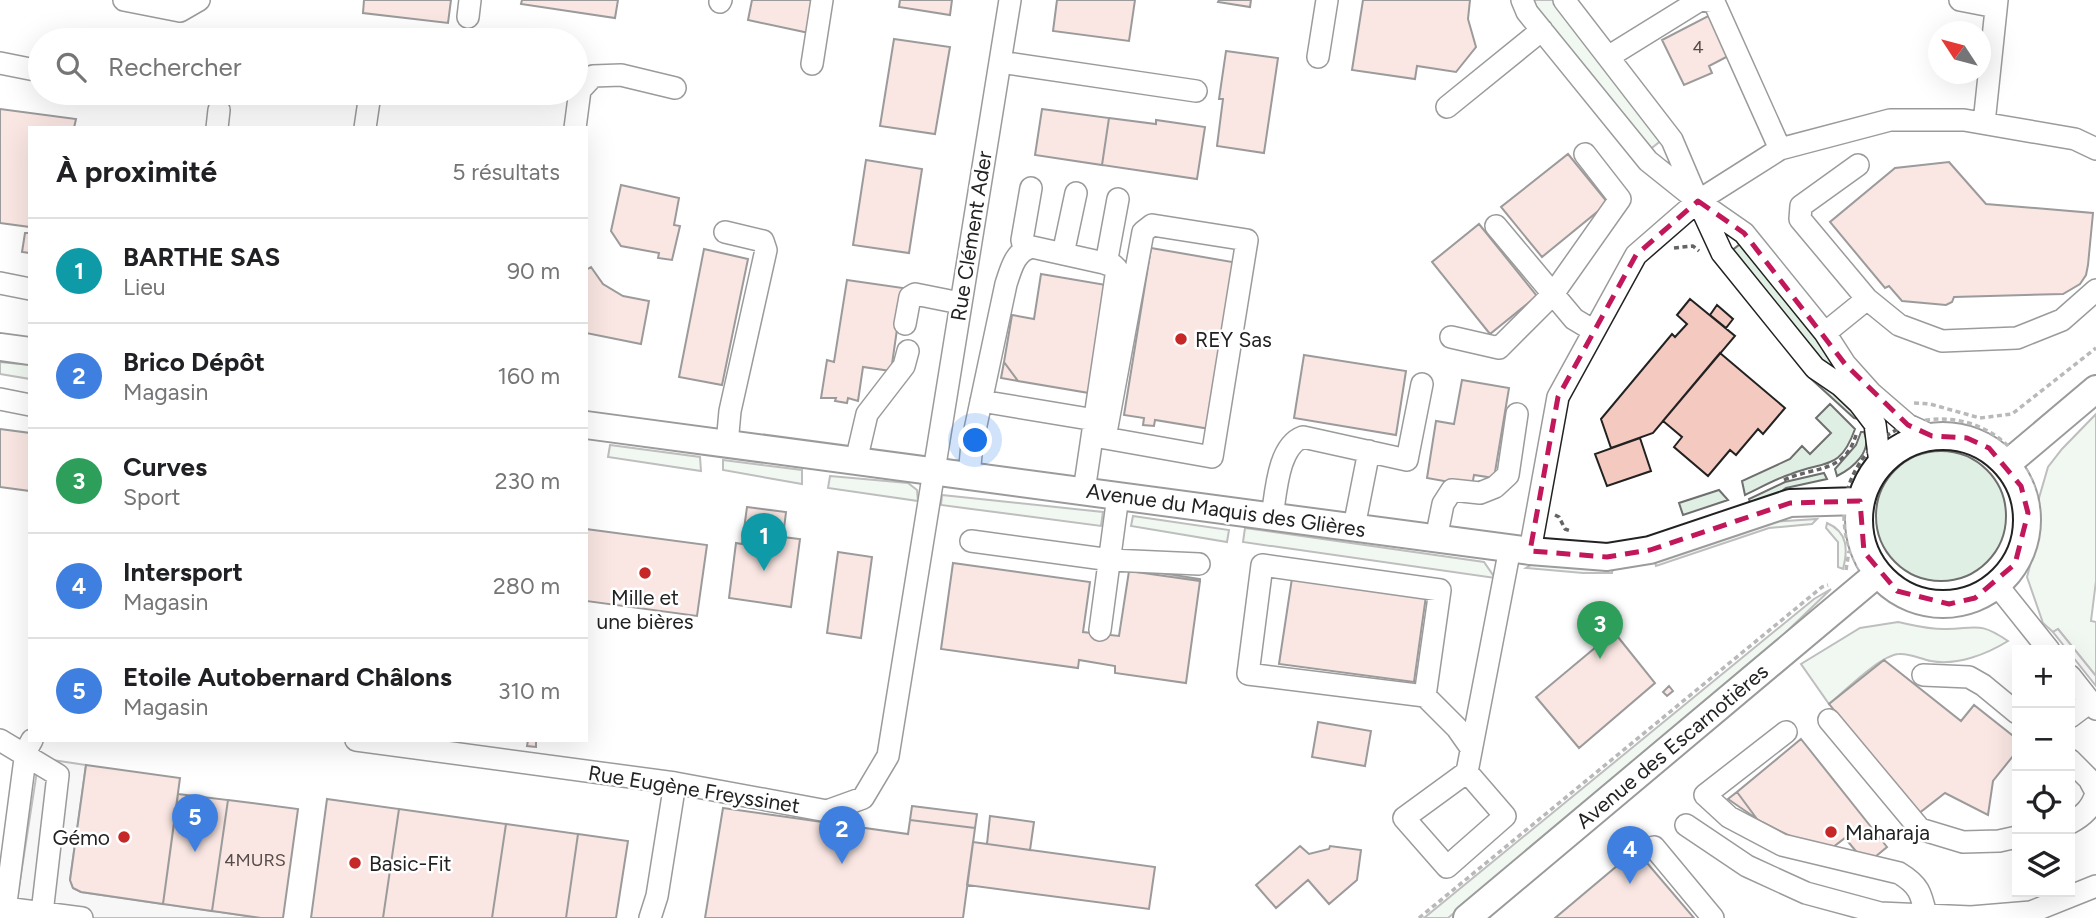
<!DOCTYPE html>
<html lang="fr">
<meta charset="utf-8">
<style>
body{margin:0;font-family:Figtree,sans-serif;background:#f6f6f6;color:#202124}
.controls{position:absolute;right:21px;bottom:21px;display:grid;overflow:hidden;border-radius:0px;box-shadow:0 7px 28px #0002}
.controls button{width:63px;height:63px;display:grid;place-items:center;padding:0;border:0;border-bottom:2px solid #e0e0e0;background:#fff;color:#202124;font:35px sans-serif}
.compass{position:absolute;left:1928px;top:21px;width:63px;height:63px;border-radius:50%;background:#fff;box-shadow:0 7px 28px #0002;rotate:306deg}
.you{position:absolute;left:976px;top:441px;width:24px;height:24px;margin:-18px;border:5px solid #fff;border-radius:50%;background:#1a73e8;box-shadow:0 0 0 10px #1a73e833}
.badge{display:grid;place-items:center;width:46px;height:46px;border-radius:50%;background:#7c3aed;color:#fff;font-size:23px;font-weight:700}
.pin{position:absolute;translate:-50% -58px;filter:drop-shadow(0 2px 4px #0008)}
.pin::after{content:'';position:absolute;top:37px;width:24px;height:21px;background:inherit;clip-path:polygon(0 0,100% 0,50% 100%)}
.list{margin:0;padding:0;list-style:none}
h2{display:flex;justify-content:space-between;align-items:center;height:91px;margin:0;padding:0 28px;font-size:30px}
h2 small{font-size:23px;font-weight:400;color:#757577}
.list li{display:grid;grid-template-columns:46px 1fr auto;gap:21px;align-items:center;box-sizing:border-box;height:105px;padding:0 28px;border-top:2px solid #e0e0e0}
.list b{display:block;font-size:26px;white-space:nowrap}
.list p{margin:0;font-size:23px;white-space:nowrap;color:#757577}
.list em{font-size:23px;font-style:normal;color:#757577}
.icon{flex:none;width:38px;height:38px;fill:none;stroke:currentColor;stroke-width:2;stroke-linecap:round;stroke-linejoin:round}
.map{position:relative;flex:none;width:2096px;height:918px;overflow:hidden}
.search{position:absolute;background:#fff;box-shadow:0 7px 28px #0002;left:28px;top:28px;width:560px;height:77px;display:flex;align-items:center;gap:18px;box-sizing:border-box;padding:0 24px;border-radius:38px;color:#757577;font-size:26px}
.panel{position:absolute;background:#fff;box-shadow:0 7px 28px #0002;left:28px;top:126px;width:560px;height:616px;border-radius:0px}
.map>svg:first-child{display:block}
</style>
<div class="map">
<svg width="2096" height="918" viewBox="0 0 2096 918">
<rect width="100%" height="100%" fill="#fff"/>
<path fill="#e0efe3" stroke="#6f6f6f" stroke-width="2" d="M1530,0H1554L1663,139L1648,151Z
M1744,241L1818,334L1842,376L1805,347L1730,252Z
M0,362L30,365V379L0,374Z
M1811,373L1851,409L1859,419L1854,418L1809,377Z
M1830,404L1855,429C1840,471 1826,460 1791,474C1775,479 1760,488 1745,495L1742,481L1790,459L1802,446L1810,454L1831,433L1816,418Z
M2096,414V581L2091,621L2096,622V676L2058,629L2053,632L2043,623L2027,577L2039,531V498L2048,467L2062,449Z
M1861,432H1864C1873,451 1853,468 1837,476L1835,469L1856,445Z
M610,445L700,457L701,471L608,457Z
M1876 516a65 65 0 1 1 130 0a65 65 0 1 1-130 0Z
M723,460L802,470V484L723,470Z
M1824,473L1827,479L1786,488L1772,498L1751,505L1749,499L1785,482Z
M830,476L908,483L917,490L918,501L828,488Z
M1719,490L1728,500L1683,515L1679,503Z
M942,495L1103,512L1101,526L941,505Z
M1133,516L1229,530L1227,542L1131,526Z
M1817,519L1812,524L1769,528L1656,566L1654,559L1768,522Z
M1827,523C1848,532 1848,550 1843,569L1838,567V542L1826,528Z
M1245,528L1484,562L1495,578L1243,542Z
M1534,563L1613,567L1612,573H1583L1526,568Z
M1831,589L1756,661L1448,918H1424L1814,599Z
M1898,622C1913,625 1931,630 1947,629C1978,628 1980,622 2008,641C1987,654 1957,666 1931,661C1921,659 1909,653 1899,654C1880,655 1844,692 1829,704L1801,664L1860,628Z"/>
<path fill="#ededed" stroke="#6f6f6f" stroke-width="2" d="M2058,629L2096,676V686L2053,632Z
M39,758L86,765L70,880L73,888L81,892L261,918H45L15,913Z"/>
<path fill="#f3c9c0" stroke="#222" stroke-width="2" d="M364,0H451L448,23L363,13Z
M522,0H618L615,18L521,4Z
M752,0H816L809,33L748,20Z
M900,0H952L950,15L899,7Z
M1057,0H1135L1129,41L1053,31Z
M1219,0H1251L1250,7L1218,2Z
M1363,0H1470L1468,19L1476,47L1456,72L1417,66L1415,79L1352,70Z
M1714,13L1734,53L1709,66L1712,73L1684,85L1662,40Z
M894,39L950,47L935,134L880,126Z
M1226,51L1278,58L1264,153L1217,146L1223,99H1219Z
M0,109L76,119L74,128H30V227L0,223Z
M1042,109L1109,118L1102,165L1035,155Z
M1109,118L1156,124V120L1205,127L1197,179L1102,165Z
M1568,154L1608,203L1542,257L1501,207Z
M866,160L922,169L909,253L853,245Z
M1949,162L1986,204L2093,213L2088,265L2086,275L2080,284L2063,294L1954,297L1952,302L1946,305L1902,301L1889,286L1885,288L1830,222L1895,168Z
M621,185L679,198L674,225L680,226L672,260L658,258L659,253L621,246L611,231Z
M1479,224L1537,296L1490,334L1432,262Z
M25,233H30V253L22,252Z
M1151,248L1238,263L1210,429L1155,420L1154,426L1143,425L1144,418L1124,415Z
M704,249L748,259L722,385L679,377Z
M591,267L603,284L623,296L649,301L641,344L586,333V270Z
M1041,274L1106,285L1089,393L1018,381L1004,362L1012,315L1034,319Z
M847,280L903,288L891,371L863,367L858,401L848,398L847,403L835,401L836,398H821L827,360L834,362Z
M1690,299L1735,336L1653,433L1611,448L1601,419L1672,334L1675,337L1687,324L1677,315Z
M1717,305L1733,319L1726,328L1710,315Z
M1720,353L1785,408L1763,434L1758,429L1736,455L1730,450L1708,476L1674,447L1682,437L1663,421Z
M1304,355L1406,371L1396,435L1294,418Z
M1004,362L1018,381L1001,378Z
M1462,380L1509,388L1494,478L1474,475L1472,486L1427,478L1436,421L1454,424Z
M0,429L30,433V491L0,487Z
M1640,438L1651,471L1607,486L1595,454Z
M747,507L786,512L783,537L800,539L791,607L729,598L736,543L742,544Z
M586,529L707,545L697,616L586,601Z
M838,552L872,557L861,638L827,633Z
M953,563L1090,582L1083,632L1119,636L1129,571L1200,581L1186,683L1115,673V666L1079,660L1078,668L941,649Z
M1129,568L1200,579V581L1129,571Z
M1292,578L1426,596L1414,682L1279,664Z
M1614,632L1655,683L1579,748L1536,697Z
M1884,660L1961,721L1974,705L2017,739V751L1993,781L1988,815L1945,793L1918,814L1829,704Z
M1669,686L1673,691L1667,696L1663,692Z
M1318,722L1371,731L1365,766L1312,757Z
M1801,739L1887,847L1869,862L1864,861L1845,838L1828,851L1792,837L1762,822L1757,819L1737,792Z
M528,740L536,741V747L527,746Z
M86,765L180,778L163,904L81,892L73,888L70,880Z
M1737,792L1757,819L1728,799Z
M178,794L228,800L212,911L163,904Z
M327,799L399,809L383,918H311Z
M228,800L298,809L283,918H261L212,911Z
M912,806L977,814L975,828L910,820Z
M723,808L908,834L910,820L975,828L963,918H705Z
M399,809L506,824L492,918H383Z
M990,816L1034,822L1030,850L987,844Z
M506,824L578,834L566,918H492Z
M578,834L628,841L616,918H566Z
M973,842L1155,867L1149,909L967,885Z
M1300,846L1309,854L1329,849L1330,846L1361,850L1357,880L1329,904L1308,880L1276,908L1256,885Z
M1636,850L1694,918H1555Z"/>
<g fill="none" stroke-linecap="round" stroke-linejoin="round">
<defs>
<path id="minor" d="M124,0L180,11L199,0
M1522,0L1527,12L1648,161L1698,201L1722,253L1815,368L1840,385L1859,403L1875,424L1880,463
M1564,0L1672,140L1698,201L1744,233L1825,333L1845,364L1871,393L1908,425L1932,436
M1702,0L1714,2L1780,149
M1960,0L1996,7
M720,2L721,0
M468,17L470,0
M1318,57L1327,0
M1608,57L1700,0
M1000,62L1196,91
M0,63L40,71
M812,64L822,0
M1447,107L1542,30
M1984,123L1997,0
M217,128L219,110
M365,128L369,101
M575,128L580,90L593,76L621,75L675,88
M1496,226L1574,319L1594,331
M725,232L763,241L766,250L730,411L727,444
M1024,249L1022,240L1031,188
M1063,254L1076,193
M1106,264L1118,199
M0,283L30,289
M1867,299L1899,325L1942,341L2017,338L2062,320L2096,290
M905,324L910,297L915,294L960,303
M1825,333L1867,299L1800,219L1801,206L1858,165
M1451,337L1499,348L1553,294L1620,199L1585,154
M0,399L30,405
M981,401L1095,420
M1093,436L1105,438L1212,457L1247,240L1152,225L1143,232L1105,438
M856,461L867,414L904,366L908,351
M969,476L972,444L1006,284C1011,269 1015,251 1032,247L1113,265L1117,269L1084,491
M1272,517C1276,492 1278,446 1303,437L1407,460L1422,384
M1354,527L1369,451
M1436,539L1443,504L1452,490L1480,493L1495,487L1508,475L1517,414
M971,541L1111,560L1199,564
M1530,551L1558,397L1636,255L1698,201L1780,149L1890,120H1964L2075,139L2096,149
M1997,585L2049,650
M1100,630L1118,496
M1923,675L1969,677L1983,685L2017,713
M2070,676L2096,709
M1425,696L1248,674L1262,565L1440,590L1425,696L1457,728L1471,748
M2070,717L2090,702
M1829,720L1920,829L1963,842L1999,841L2017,837
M1786,732L1705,795L1729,817L1782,845L1899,873C1919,885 1921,893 1926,915
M0,740L58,775L42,913
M356,740L675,783L827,811L863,798L888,756L1010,0
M2070,760L2089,779L2096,792
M1467,772L1404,818L1447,867L1505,816L1467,772L1510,548
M2070,823C2083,816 2092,808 2096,793
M1686,825L1747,866L1806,893L1880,913L1971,917L2031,912L2096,886
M1654,847L1713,918
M5,908L82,918
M4,918L26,751L32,740
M650,918L657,896L675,783"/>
<path id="major" d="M0,347L30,351
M586,425L1530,551L1607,557L1650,550L1790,503L1860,501
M1859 520a84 84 0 1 1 168 0a84 84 0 1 1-168 0Z
M2007,464L2096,389
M1467,918L1877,574"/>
</defs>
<use href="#minor" stroke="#222" stroke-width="24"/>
<use href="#major" stroke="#222" stroke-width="30"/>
<path stroke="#646464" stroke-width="3.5" stroke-dasharray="5 3.5" stroke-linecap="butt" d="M1674,248L1693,246L1699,251
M1914,403L1930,404L1980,418L2012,414L2096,348
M1844 516a97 97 0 1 1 194 0a97 97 0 1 1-194 0Z
M1784,480C1814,466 1844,474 1856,435
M1555,515L1559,517L1565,529L1571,531
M1846,570L1849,551
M1419,918L1822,587L1828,585"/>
<use href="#minor" stroke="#fff" stroke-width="21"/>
<use href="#major" stroke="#fff" stroke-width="26"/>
</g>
<path d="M0 0H2096V918H0ZM1698,201L1744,233L1845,364L1908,425L1932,436L1967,438L1989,448L2021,486L2028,513L2015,564L1975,598L1949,604L1897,591L1864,552L1860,501L1790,503L1650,550L1607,557L1530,551L1558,397L1636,255Z" fill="#fff" fill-opacity=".55" fill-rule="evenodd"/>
<path fill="none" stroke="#c2185b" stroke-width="5" stroke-dasharray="14 9" stroke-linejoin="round" d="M1698,201L1744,233L1845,364L1908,425L1932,436L1967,438L1989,448L2021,486L2028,513L2015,564L1975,598L1949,604L1897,591L1864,552L1860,501L1790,503L1650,550L1607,557L1530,551L1558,397L1636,255Z"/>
<g fill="#c62828" stroke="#fff" stroke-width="2.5">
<circle cx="1181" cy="339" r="7"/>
<circle cx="645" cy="573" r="7"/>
<circle cx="1831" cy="832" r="7"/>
<circle cx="124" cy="837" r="7"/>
<circle cx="355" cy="863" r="7"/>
</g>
<g text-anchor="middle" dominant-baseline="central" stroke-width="5" stroke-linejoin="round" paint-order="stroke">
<g font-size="18" fill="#564c4a">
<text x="1698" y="47">4</text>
<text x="255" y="860">4MURS</text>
</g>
<g font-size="21" fill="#222" stroke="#fff">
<text transform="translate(971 236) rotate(-81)">Rue Clément Ader</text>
<text transform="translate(1226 510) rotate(8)">Avenue du Maquis des Glières</text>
<text transform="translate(1672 746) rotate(-40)">Avenue des Escarnotières</text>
<text transform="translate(694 789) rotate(9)">Rue Eugène Freyssinet</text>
</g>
<g font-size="21" fill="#222" stroke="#fff" text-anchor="start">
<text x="1195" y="339">REY Sas</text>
<text x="645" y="597" text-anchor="middle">Mille et<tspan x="645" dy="24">une bières</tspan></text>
<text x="1845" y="832">Maharaja</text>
<text x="110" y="837" text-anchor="end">Gémo</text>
<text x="369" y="863">Basic-Fit</text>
</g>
</g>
</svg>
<div class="controls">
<button>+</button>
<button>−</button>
<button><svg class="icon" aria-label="locate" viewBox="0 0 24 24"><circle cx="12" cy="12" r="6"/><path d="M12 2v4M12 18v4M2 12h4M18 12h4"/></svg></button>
<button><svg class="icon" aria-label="layers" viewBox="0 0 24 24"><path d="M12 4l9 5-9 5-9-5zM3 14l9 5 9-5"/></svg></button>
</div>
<svg class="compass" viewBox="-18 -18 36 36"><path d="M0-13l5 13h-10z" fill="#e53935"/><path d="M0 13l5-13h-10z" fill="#757577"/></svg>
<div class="you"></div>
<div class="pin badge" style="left:764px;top:571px;background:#0f9aa8">1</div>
<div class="pin badge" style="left:842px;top:864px;background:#3f7fe0">2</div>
<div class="pin badge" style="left:1600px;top:659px;background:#2e9e5b">3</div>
<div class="pin badge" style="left:1630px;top:884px;background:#3f7fe0">4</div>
<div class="pin badge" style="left:195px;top:852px;background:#3f7fe0">5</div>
<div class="search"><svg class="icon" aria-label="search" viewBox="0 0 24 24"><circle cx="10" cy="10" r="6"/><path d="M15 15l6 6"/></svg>Rechercher</div>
<section class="panel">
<h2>À proximité<small>5 résultats</small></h2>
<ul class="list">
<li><span class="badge" style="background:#0f9aa8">1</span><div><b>BARTHE SAS</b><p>Lieu</p></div><em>90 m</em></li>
<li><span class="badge" style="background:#3f7fe0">2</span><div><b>Brico Dépôt</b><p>Magasin</p></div><em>160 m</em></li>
<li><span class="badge" style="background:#2e9e5b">3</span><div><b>Curves</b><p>Sport</p></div><em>230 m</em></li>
<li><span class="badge" style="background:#3f7fe0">4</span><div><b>Intersport</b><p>Magasin</p></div><em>280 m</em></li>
<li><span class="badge" style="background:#3f7fe0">5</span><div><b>Etoile Autobernard Châlons</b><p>Magasin</p></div><em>310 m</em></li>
</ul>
</section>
</div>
